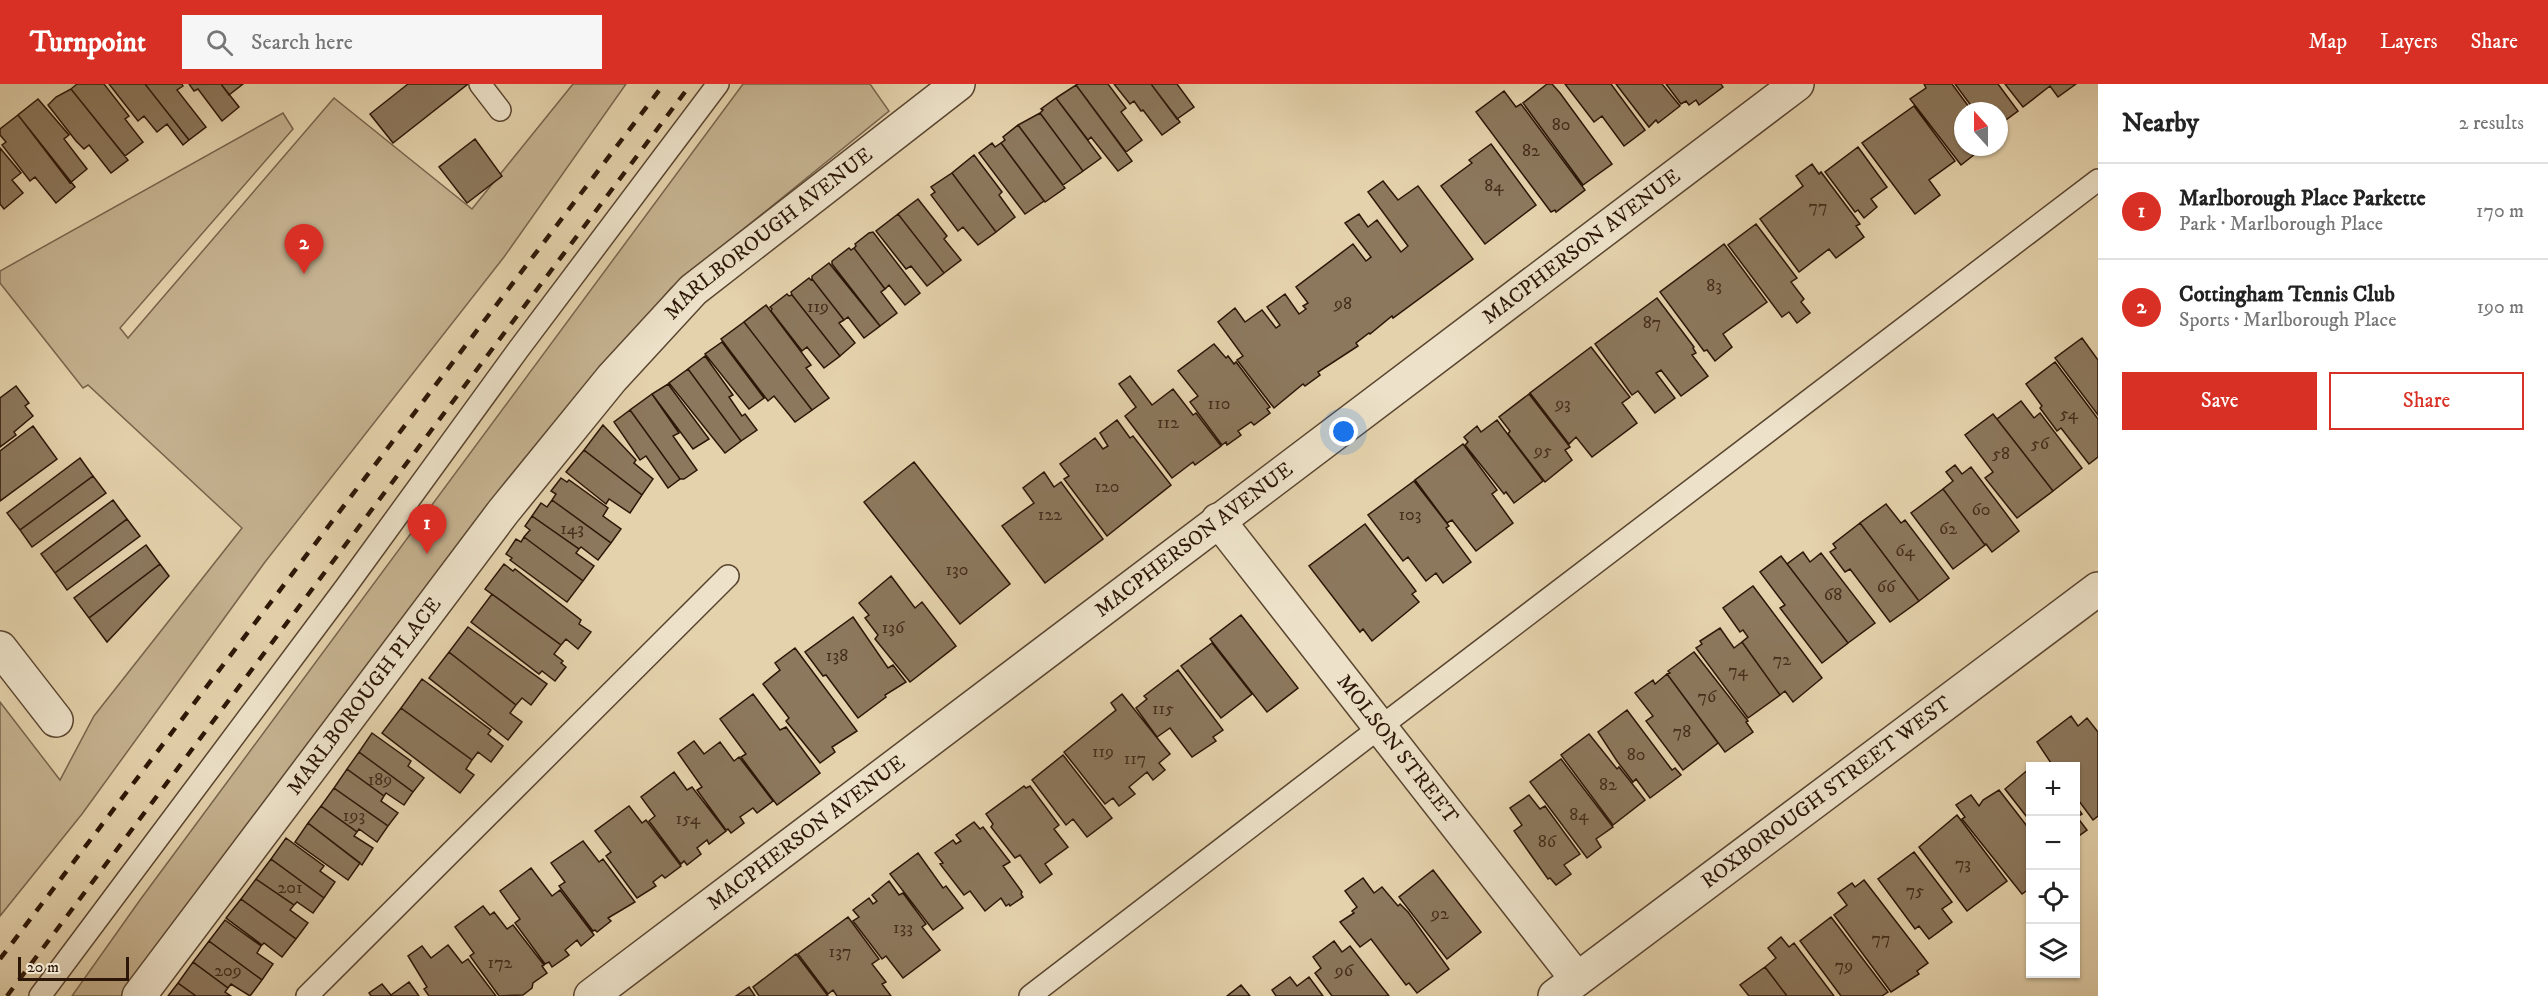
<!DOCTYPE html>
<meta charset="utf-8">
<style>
body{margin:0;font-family:"IM FELL DW Pica",serif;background:#f6f6f6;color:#222}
.controls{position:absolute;right:18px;bottom:18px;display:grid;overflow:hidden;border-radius:0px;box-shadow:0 2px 4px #0004}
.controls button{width:54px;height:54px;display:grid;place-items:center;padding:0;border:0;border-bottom:2px solid #e0e0e0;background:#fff;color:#222;font:30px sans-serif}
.compass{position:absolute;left:1954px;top:18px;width:54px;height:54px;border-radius:50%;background:#fff;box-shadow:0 2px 4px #0004;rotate:339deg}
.scale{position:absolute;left:18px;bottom:15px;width:111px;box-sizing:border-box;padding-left:6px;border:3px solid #2c1607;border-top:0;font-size:16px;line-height:21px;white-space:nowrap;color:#2c1607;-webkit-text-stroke:4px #ede2c9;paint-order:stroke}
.you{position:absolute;left:1344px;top:348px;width:21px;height:21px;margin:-15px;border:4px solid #fff;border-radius:50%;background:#1a73e8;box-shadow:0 0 0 9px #1a73e833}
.badge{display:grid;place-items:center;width:39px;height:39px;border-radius:50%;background:#d93025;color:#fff;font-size:20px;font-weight:700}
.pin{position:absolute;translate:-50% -50px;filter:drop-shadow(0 2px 3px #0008)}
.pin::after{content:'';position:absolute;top:32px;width:21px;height:18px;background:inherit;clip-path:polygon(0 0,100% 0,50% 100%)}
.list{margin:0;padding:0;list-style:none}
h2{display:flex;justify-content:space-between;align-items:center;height:78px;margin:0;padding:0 24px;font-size:26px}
h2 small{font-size:20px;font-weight:400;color:#767676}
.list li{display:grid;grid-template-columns:39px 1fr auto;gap:18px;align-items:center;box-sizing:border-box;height:96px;padding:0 24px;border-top:2px solid #e0e0e0}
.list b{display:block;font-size:22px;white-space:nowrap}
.list p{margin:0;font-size:20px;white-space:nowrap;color:#767676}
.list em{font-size:20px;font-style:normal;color:#767676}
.actions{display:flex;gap:12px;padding:18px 24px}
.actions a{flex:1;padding:14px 0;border:2px solid #d93025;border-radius:0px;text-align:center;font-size:21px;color:#d93025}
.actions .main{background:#d93025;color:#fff}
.icon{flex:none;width:33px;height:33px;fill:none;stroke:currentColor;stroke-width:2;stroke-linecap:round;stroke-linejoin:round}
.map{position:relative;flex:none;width:2098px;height:912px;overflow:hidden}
header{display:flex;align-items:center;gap:36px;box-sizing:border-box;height:84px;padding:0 30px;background:#d93025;color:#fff}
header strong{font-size:28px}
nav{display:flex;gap:33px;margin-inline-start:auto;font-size:21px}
.search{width:420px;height:54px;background:#f6f6f6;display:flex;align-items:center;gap:15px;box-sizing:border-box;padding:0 21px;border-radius:0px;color:#767676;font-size:22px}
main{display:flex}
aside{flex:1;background:#fff}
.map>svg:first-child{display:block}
</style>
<header>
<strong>Turnpoint</strong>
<div class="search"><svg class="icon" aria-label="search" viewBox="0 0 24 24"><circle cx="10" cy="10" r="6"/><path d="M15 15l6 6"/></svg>Search here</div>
<nav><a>Map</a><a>Layers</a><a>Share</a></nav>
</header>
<main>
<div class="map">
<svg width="2098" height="912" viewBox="0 0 2098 912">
<rect width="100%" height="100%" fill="#e4d2ac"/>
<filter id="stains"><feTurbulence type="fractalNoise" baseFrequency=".00333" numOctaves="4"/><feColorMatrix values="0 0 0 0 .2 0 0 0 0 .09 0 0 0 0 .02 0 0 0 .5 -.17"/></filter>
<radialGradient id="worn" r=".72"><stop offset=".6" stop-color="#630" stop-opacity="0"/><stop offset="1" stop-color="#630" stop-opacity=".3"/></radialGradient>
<path fill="#c5b290" stroke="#78644c" stroke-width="1.5" d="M573,0H626L504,173L265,478L82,730L0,832V618L60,696L94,632L242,444L88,301L83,304L0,199V187L283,29L293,45L120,244L128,254L334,14L472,125Z
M743,0H870L889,27L671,204L637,245L127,912H72L140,816Z"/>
<path fill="#8c785d" stroke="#2c1607" stroke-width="1.5" d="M77,0H104L129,32L125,35L143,58L125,72L71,5Z
M109,0H145L189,56L183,61L167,40L157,48L144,32L138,37Z
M145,0H182L183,2L177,6L206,43L189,56Z
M189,0H221L239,23L222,37L198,5L194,7Z
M221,0H243L229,11Z
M408,0H468L393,59L370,30Z
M1078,0H1108L1126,24L1121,28L1142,56L1126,68L1076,1Z
M1114,0H1151L1180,38L1162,51L1143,26L1141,27L1134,17L1130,20Z
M1151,0H1177L1194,23L1177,35Z
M1547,0H1552L1560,9L1612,80L1583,101L1523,19Z
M1565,0H1611L1645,46L1624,62L1602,32L1594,38Z
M1616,0H1662L1680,22L1658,39L1656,36L1649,43Z
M1666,0H1721L1723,3L1699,21L1696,16L1689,21L1686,17L1681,20Z
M1952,0L1972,27H1963V63H1984L1961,81L1910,15L1926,4L1924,0Z
M1955,0H1998L2018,27L1999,41V27H1975Z
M2005,0H2076L2058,13L2050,2L2023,23Z
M1076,1L1132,77L1118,87L1091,53L1088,56L1056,14Z
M71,5L128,76L111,89L89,61L84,65L76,57L48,21L56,13Z
M1504,7L1516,23L1521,20L1585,106L1556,128L1555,126L1551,128L1476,28Z
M1056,14L1101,74L1083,87L1040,29L1043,26L1041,25Z
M38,15L69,51L64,55L87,85L70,99L18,31Z
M1914,22L1955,77L1929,96L1940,111L1915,130L1862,59Z
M1040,29L1083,87L1063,101L1018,41Z
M18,31L75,103L56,119L35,93L30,97L2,61L6,58L0,51V45Z
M1018,41L1065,104L1045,118L1001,59L1005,56L1003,53Z
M475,55L502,92L467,119L439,83Z
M992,59L995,63L1001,59L1044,117L1025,130L979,69Z
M1491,60L1536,121L1485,160L1441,102L1472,79L1469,76Z
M1858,63L1887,103L1871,115L1877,123L1864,134L1858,126L1855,128L1825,88Z
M0,64L21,89L12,96L23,109L4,125L0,120Z
M974,71L1002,108L999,111L1015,133L996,148L952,89Z
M1812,80L1819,90L1821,88L1860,140L1856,142L1864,153L1836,174L1829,165L1799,188L1760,135L1803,102L1796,92Z
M952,89L996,148L978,161L963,143L958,147L931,111L935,108L931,103Z
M1383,97L1398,116L1418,102L1473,175L1393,234L1392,232L1370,250L1369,249L1356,259L1358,262L1318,288L1320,291L1305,302L1303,300L1274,324L1237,276L1243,272L1218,238L1235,224L1245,238L1262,226L1276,244L1280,241L1267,223L1285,210L1299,230L1306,225L1303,222L1308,219L1296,203L1353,160L1366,177L1371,173L1345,139L1359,130L1368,143L1377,136L1401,168L1408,162L1368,108Z
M918,115L947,152L944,155L961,176L944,189L898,130Z
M898,130L944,189L927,202L911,182L906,185L876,147Z
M1756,140L1797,194L1791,198L1804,215L1801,218L1810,229L1797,239L1789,228L1782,233L1728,161Z
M873,148L920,209L905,221L889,201L885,205L854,164L856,162L855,160L869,149Z
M1724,160L1767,218L1723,250L1732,263L1715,277L1707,266L1704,267L1660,208Z
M849,164L851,166L854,164L885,205L881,208L897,229L880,242L832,180V177Z
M829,179L880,242L864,254L848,233L844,236L812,195V192Z
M809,194L811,196L812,195L844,236L839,239L855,259L840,272L792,211L791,208Z
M787,210L789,212L792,211L840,272L824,284L807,263L802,267L771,227L772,225L770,223Z
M1657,214L1694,263L1693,264L1696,269L1692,271L1708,292L1681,312L1661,286L1656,289L1675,314L1655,329L1638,307L1632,311L1595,260Z
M766,221L811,281L806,284L829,314L812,326L744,238Z
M744,238L812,326L795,338L774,312L768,317L721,255Z
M2082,254L2098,276V331L2055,274Z
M722,258L764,314L749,325L705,270Z
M1214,260L1226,274L1228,272L1234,280L1236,278L1270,323L1267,325L1270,329L1254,341L1251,338L1238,347L1241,351L1227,361L1226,358L1222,361L1190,318L1198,312L1178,287Z
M1591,263L1630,313L1622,319L1637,339L1592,373L1576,353L1569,360L1530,309Z
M705,272L733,311L729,313L742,332L745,330L757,346L741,357L688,285Z
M2055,278L2098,335V373L2089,380L2061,344L2057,347L2040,324L2042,322L2026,300Z
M688,285L741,357L725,369L669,299Z
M1130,292L1152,321L1173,305L1193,331L1196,329L1221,362L1195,381L1193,378L1172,394L1125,332L1136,323L1119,300Z
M668,300L709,355L693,365L652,310Z
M16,302L29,319L25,322L33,332L14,348L16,351L0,363V314Z
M652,310L679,349L673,352L697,386L684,395H680L630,326Z
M1529,310L1570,363L1565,366L1572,376L1545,398L1508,350L1510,347L1499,333Z
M2021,317L2034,334L2040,329L2082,384L2053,407L1997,335Z
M630,326L680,395L668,404L646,372L640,376L614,338Z
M1993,330L2053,407L2017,434L1985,394L1993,388L1965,351Z
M1117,336L1130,354L1133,352L1171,401L1107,452L1064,395L1069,392L1060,380L1095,354L1103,365L1108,362L1100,349Z
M1497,336L1543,397L1514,419L1506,408L1504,410L1465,361L1468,358L1464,353L1477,342L1481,348Z
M603,341L636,376L634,379L653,395L642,411L584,366Z
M33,342L57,375L0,417V367Z
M1463,360L1497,406L1492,410L1513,439L1476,467L1452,436L1447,439L1415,396Z
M584,366L642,411L630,429L609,415L606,420L566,388Z
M80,374L93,392L20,446L7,429Z
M914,378L1010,500L960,540L864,418Z
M1955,381L1962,390L1971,383L2019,447L1992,468L1986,460L1985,461L1943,405L1953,397L1946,388Z
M1044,388L1054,403L1061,398L1103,455L1045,499L1002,442L1034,419L1023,404Z
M93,392L106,409L32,463L20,446Z
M561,394L567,398L569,396L608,424L603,432L621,445L611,459L552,416L556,410L551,407Z
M1414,397L1449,442L1446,444L1471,478L1443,499L1436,489L1426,497L1408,473L1403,477L1368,431Z
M1943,405L1985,461L1953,485L1911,429Z
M113,416L127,435L55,489L41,470Z
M552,416L611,459L598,476L581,463L579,465L532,432L541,419L547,423Z
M1886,420L1901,439L1905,436L1949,494L1919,517L1860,439Z
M532,432L579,465L576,469L594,482L583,497L524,453L530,446L525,442Z
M127,435L140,452L67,506L55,489Z
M1860,439L1919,517L1890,538L1850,485L1845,488L1830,468L1836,464L1833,460Z
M1365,440L1416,507L1412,510L1419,518L1372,557L1363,545L1360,548L1309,482Z
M524,453L583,497L567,518L510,476L512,474L506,470L516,455L521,458Z
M146,461L160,480L89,534L74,514Z
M1803,468L1810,478L1821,469L1875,539L1848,559L1787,480Z
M1781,472L1848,559L1822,579L1780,524L1785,521L1760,488Z
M160,480L169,492L107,558L89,534Z
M504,480L513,487L515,485L581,536L579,540L591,548L578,565L566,555L561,561L485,505Z
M891,492L915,524L922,518L956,562L910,598L875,555L878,551L865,534L869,531L859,519Z
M1753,502L1822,594L1793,618L1785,607L1780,611L1742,558L1748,553L1743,546L1740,548L1723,524Z
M492,510L561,561L554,570L563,577L561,579L566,583L555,597L542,587L539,590L471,538Z
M1241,531L1298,604L1267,628L1210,555Z
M853,533L888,584L893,581L906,598L885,611L886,613L858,634L826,591L823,592L805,568Z
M468,543L547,600L531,621L522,614L516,621L449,568Z
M1720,544L1734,564L1742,558L1780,611L1748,634L1696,564L1702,560L1700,557Z
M1212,559L1252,610L1221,634L1181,582Z
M795,564L857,647L832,663L835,668L820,679L786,637L789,634L763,600L780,586L775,579Z
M449,568L516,621L510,629L522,638L508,656L429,594Z
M1694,568L1748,637L1746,638L1753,648L1725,668L1667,590L1670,589L1668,587Z
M1178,586L1223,646L1213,653L1216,657L1192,673L1170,644L1157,653L1136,624L1147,615L1144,612Z
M1667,590L1718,659L1683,686L1646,637L1653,632L1635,609L1653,596L1655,600Z
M422,595L491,646L488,650L503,662L491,678L478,668L472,676L401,624Z
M753,610L780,646L786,643L820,689L777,721L741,673L746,670L720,635Z
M1122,610L1170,670L1159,679L1165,686L1153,696L1147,688L1129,703L1135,710L1119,722L1113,714L1105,720L1064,668L1116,626L1111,619Z
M401,624L472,676L466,685L474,691L460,709L382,649Z
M1627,626L1672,686L1675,684L1681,691L1650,714L1636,695L1633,698L1617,677L1598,648Z
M2071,632L2078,642L2087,634L2098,648V732L2093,736L2076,713V682H2053L2037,658Z
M372,649L411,677L408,682L424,694L413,708L359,668Z
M1589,650L1617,685L1619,683L1645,716L1613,741L1561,671Z
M694,657L704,670L720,658L734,677L739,673L773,717L757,729L753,724L740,733L744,739L731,749L728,745L726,746L697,706L702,703L678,669Z
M359,668L413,708L404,721L386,709L384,712L347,685Z
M1063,671L1112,734L1087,753L1073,735L1066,741L1032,696Z
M1561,675L1613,743L1596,755L1601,763L1587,774L1530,698Z
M2030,684V737L2005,705Z
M347,685L384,712L381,717L398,729L388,742L334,704Z
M674,688L687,706L692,703L726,747L709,760L707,756L697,764L701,770L687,781L684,777L681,780L649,737L655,732L641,713Z
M1024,702L1026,704L1030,702L1059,741L1054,745L1068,763L1045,780L1052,790L1040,799L1020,771L1015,774L991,743L993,740L986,730Z
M334,704L388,742L377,758L359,745L357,748L321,722Z
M1999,706L2030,746V804L2022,810L1962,735L1965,733L1956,721L1971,711L1979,722L1983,716Z
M1529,711L1540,725L1545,722L1580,770L1564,781L1571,790L1556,801L1550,794L1548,795L1514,747L1522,741L1510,724Z
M321,722L357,748L354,752L373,764L362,781L308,739Z
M629,722L642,739L646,736L681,782L665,794L662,791L653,798L656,802L637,814L606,772L611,768L595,747Z
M2076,722L2082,730L2077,733L2087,746L2076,754Z
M1957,731L2007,797L1967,827L1919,763Z
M974,738L980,745L983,743L1010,778L1003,782L1022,808L1021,810L1023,813L1010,822L1009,820L1006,822L1001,814L985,827L970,807L964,811L940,780L943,779L935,769L953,756L956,760L961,757L956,751Z
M308,739L360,779L348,796L295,758Z
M286,754L324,782L320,787L335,798L324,814L271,775Z
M583,757L599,778L603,775L635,818L608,834L611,837L597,848L595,846L593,847L559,802L565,798L551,779Z
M1914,768L1952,818L1942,825L1952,838L1929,855L1919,842L1915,845L1878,795Z
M918,769L943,804L946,802L963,824L933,846L890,790Z
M271,775L324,814L313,829L297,818L294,821L256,795Z
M531,784L552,812L560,806L594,851L581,862L577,856L565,866L569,871L552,883L549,878L545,880L515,839L520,835L500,807Z
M1433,786L1481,848L1447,875L1399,813Z
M1363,794L1374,809L1382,803L1398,822L1400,820L1408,828L1449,885L1417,909L1409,899L1406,901L1371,855L1360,863L1340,838L1354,829L1352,827L1357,823L1345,807Z
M256,795L294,821L290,826L308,839L296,855L241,815Z
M1864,796L1928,879L1917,887L1919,890L1891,908L1834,831L1847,821L1838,809L1852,799L1855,803Z
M889,797L899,811L903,809L926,840L922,843L940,866L903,894L886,872L882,875L853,837L859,833L853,826L869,814L873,820L877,817L872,811Z
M241,815L296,855L282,873L264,859L262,861L226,834Z
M483,822L490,831L494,828L507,845L513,841L544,881L542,882L547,889L533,899L532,904L523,911L499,912L470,872L474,869L455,843Z
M848,833L879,875L872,880L886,898L882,900L891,912H837L833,906L828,910L798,870Z
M1831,833L1888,908L1882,912H1841L1800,857Z
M225,836L261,862L257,869L273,880L262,896L209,857Z
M1781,853L1789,863L1794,859L1834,912H1787L1765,883L1776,874L1768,864Z
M209,857L262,896L250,912L231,900L228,904L193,878Z
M1334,857L1342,868L1350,862L1389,912H1332L1315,889L1321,884L1313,873Z
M448,861L462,879L468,875L496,912H429L424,905L427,903L408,872L422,862L431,874Z
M796,870L828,912H759L753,903Z
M193,878L228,904L225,908L231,912H196L178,899Z
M1765,883L1787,912H1749L1740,901Z
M1290,893L1297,902L1309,893L1323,912H1276L1272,906Z
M409,898L419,912H371L369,909L382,900L391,911Z
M178,899L196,912H168Z
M1241,901L1250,912H1227Z
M749,903L755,912H736Z"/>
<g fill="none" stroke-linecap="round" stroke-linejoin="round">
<defs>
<path id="service" d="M480,0L500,26
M40,912L345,504L518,266L718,0
M307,912L728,492
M1030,912L1396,631L2098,96"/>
<g id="minor">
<path id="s1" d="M1218,436L1577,895"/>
<path d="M0,564L56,636"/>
<path id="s2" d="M139,912L503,428L612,294L693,206L958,0"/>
<path id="s3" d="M591,912L1797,0"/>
<path id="s4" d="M1555,912L2098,505"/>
</g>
</defs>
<use href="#service" stroke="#5a4530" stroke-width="24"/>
<use href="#minor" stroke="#5a4530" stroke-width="36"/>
<use href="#service" stroke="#ede2c9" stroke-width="21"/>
<use href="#minor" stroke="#ede2c9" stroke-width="33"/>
<path stroke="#2c1607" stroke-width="4.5" stroke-dasharray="10 10" stroke-linecap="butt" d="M0,875L664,0
M7,912L691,0"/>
</g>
<g text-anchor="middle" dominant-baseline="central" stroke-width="6" stroke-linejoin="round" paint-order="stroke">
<g font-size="18" fill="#442e1c">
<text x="1561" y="41">80</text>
<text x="1531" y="67">82</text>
<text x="1494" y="102">84</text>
<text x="1818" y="123">77</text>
<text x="1714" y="202">83</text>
<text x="1343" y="220">98</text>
<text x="818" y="223">119</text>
<text x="1652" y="239">87</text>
<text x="1219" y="320">110</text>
<text x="1563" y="320">93</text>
<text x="2069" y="330">54</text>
<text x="1168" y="339">112</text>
<text x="2040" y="360">56</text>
<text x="1543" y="367">95</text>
<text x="2001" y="370">58</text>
<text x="1107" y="403">120</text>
<text x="1981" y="426">60</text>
<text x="1050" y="431">122</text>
<text x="1410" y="431">103</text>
<text x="572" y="445">143</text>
<text x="1948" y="445">62</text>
<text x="1905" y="467">64</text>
<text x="957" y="486">130</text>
<text x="1886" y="503">66</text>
<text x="1833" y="511">68</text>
<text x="893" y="544">136</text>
<text x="837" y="572">138</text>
<text x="1782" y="576">72</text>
<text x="1738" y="587">74</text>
<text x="1707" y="613">76</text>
<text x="1163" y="625">115</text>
<text x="1682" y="648">78</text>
<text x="1103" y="668">119</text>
<text x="1636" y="671">80</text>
<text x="1135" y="675">117</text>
<text x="380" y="696">189</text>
<text x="1608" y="701">82</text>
<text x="1579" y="731">84</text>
<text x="354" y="732">193</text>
<text x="688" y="735">154</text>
<text x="1547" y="758">86</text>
<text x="1963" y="780">73</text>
<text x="290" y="804">201</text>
<text x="1915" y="807">75</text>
<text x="1440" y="830">92</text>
<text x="903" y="844">133</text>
<text x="1881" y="855">77</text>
<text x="840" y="868">137</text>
<text x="500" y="879">172</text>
<text x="1844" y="882">79</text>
<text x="228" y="887">209</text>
<text x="1344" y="887">96</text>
</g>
<g font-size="21" fill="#2c1607" stroke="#ede2c9">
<text stroke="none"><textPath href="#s2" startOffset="992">MARLBOROUGH AVENUE</textPath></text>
<text stroke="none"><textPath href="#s3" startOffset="1242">MACPHERSON AVENUE</textPath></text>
<text stroke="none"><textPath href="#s3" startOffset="756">MACPHERSON AVENUE</textPath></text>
<text stroke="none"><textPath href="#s2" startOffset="375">MARLBOROUGH PLACE</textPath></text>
<text stroke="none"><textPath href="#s1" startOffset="291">MOLSON STREET</textPath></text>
<text stroke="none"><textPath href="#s4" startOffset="339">ROXBOROUGH STREET WEST</textPath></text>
<text stroke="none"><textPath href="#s3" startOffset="270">MACPHERSON AVENUE</textPath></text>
</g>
</g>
<rect width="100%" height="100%" filter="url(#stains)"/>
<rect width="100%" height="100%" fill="url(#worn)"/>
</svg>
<div class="controls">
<button>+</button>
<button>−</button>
<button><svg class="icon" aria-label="locate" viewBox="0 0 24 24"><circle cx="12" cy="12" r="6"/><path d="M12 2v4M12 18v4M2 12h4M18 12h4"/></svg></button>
<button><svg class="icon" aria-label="layers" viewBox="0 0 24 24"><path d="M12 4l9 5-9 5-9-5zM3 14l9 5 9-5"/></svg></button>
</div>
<svg class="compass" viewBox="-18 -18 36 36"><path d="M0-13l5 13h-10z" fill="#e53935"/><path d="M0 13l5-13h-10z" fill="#767676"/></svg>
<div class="scale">20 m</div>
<div class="you"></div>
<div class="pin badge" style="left:427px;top:470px">1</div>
<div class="pin badge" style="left:304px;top:190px">2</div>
</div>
<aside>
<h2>Nearby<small>2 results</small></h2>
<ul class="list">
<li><span class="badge">1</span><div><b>Marlborough Place Parkette</b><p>Park · Marlborough Place</p></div><em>170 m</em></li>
<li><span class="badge">2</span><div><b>Cottingham Tennis Club</b><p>Sports · Marlborough Place</p></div><em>190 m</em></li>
</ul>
<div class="actions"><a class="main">Save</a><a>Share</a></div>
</aside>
</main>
